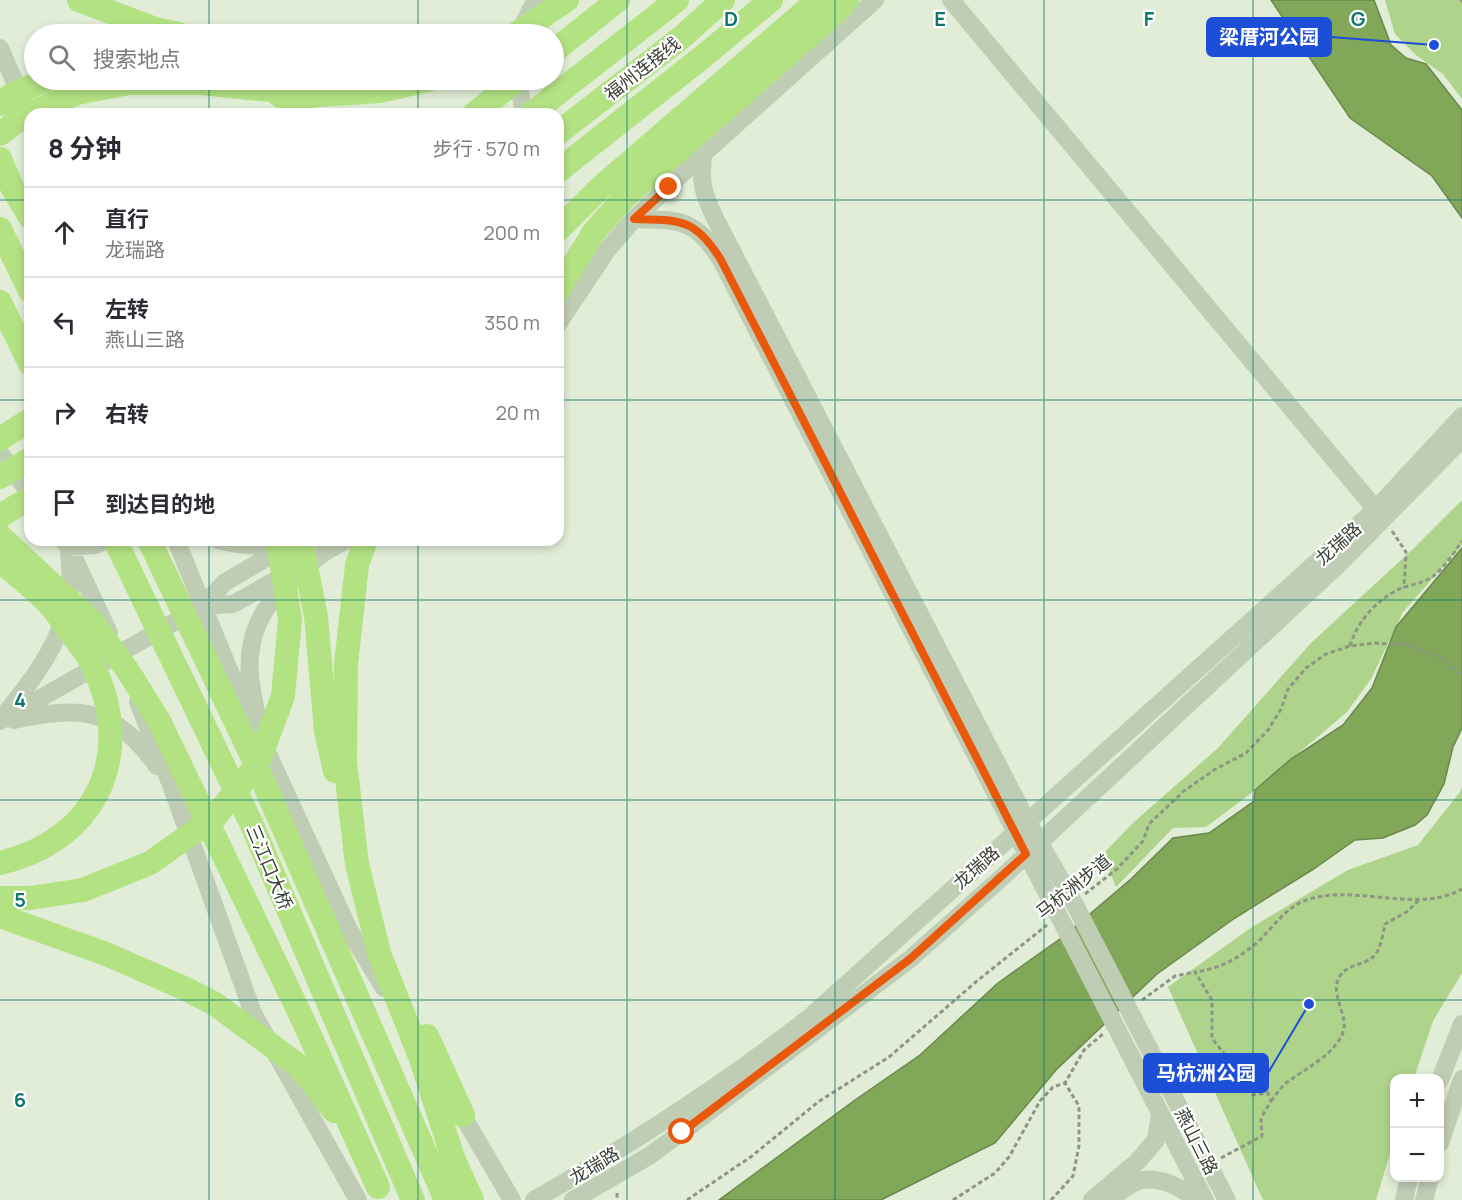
<!DOCTYPE html>
<html lang="zh">
<meta charset="utf-8">
<style>
body{margin:0;font-family:Manrope,"Noto Sans SC",sans-serif;background:#f7f7f7;color:#2b2b33}
.controls{position:absolute;right:18px;bottom:18px;display:grid;overflow:hidden;border-radius:12px;box-shadow:0 3px 9px #0003}
.controls button{width:54px;height:54px;display:grid;place-items:center;padding:0;border:0;border-bottom:2px solid #e1e1e2;background:#fff;color:#2b2b33;font:30px sans-serif}
.stop{position:absolute;width:18px;height:18px;margin:-14px;border:4px solid #ea580c;border-radius:50%;background:#fff}
.stop.end{background:#ea580c;border-color:#fff;box-shadow:0 2px 6px #0008}
.list{margin:0;padding:0;list-style:none}
h2{display:flex;justify-content:space-between;align-items:center;height:78px;margin:0;padding:0 24px;font-size:26px}
h2 small{font-size:20px;font-weight:400;color:#7c7c81}
.list li{display:grid;grid-template-columns:39px 1fr auto;gap:18px;align-items:center;box-sizing:border-box;height:90px;padding:0 24px;border-top:2px solid #e1e1e2}
.list b{display:block;font-size:22px;white-space:nowrap}
.list p{margin:0;font-size:20px;white-space:nowrap;color:#7c7c81}
.list em{font-size:20px;font-style:normal;color:#7c7c81}
.icon{flex:none;width:33px;height:33px;fill:none;stroke:currentColor;stroke-width:2;stroke-linecap:round;stroke-linejoin:round}
.map{position:relative;flex:none;width:1462px;height:1200px;overflow:hidden}
.search{position:absolute;background:#fff;box-shadow:0 3px 9px #0003;left:24px;top:24px;width:540px;height:66px;display:flex;align-items:center;gap:15px;box-sizing:border-box;padding:0 21px;border-radius:33px;color:#7c7c81;font-size:22px}
.panel{position:absolute;background:#fff;box-shadow:0 3px 9px #0003;left:24px;top:108px;width:540px;height:438px;border-radius:18px}
.map>svg:first-child{display:block}
</style>
<div class="map">
<svg width="1462" height="1200" viewBox="0 0 1462 1200">
<rect width="100%" height="100%" fill="#e1edd6"/>
<path fill="#aed38a" d="M1385,0H1462V99L1443,74L1417,56L1395,34Z
M1462,500V545L1403,612L1371,679L1347,712L1250,794L1206,827L1173,828L1116,887L1103,854L1133,823L1218,748L1311,643L1413,549Z
M1462,786V973L1433,1021L1414,1078H1394V1140L1376,1200H1263L1168,987L1252,927L1348,870L1418,845L1460,792Z"/>
<path fill="#81a858" stroke="#6c884e" stroke-width="1.5" d="M1271,0H1374L1391,45L1406,58L1426,64L1462,110V218L1432,176L1350,118Z
M1462,548V728L1453,747L1444,784L1427,815L1415,825L1383,838L1355,840L1312,870L1235,918L1157,974L1056,1070L995,1143L881,1200H719L855,1100L920,1055L998,983L1064,936L1131,879L1173,838L1209,833L1254,801L1255,790L1291,759L1343,725L1372,688L1396,627Z"/>
<g fill="none" stroke-linecap="round" stroke-linejoin="round">
<path stroke="#8d9585" stroke-width="3" stroke-dasharray="4.5 3" stroke-linecap="butt" d="M1461,0L1462,2
M1392,531L1406,552L1404,588
M1350,646C1357,622 1375,602 1397,590C1408,585 1421,584 1432,577C1444,568 1454,553 1462,541
M1085,894L1117,869L1143,841L1149,824L1184,791L1214,770L1246,753L1268,730L1281,709L1288,689L1306,668L1326,654L1350,646L1375,643L1409,645L1443,659L1462,675
M1142,1000L1175,976L1195,972
M1271,1101C1276,1095 1280,1088 1286,1083C1305,1069 1331,1057 1342,1035C1351,1016 1328,995 1340,976C1348,963 1365,966 1375,955C1381,947 1383,934 1385,924L1408,911L1420,899
M1221,1158L1262,1136L1261,1118L1271,1101L1268,1093L1253,1095L1237,1082L1225,1055L1212,1038V1000L1195,972C1216,969 1232,962 1249,949C1269,935 1280,911 1304,901C1353,882 1416,915 1462,889
M617,1193V1200
M687,1200L752,1156L818,1102L889,1057L977,981L1047,925
M953,1200L995,1173L1009,1157L1040,1101L1053,1087L1065,1083L1084,1050L1103,1034
M1051,1200L1073,1176L1079,1146V1106L1065,1083"/>
<path stroke="#c0cdb5" stroke-width="18" d="M951,0L1383,518
M520,31L533,5L539,0
M0,48L23,101
M518,80L524,114
M703,154C700,183 703,194 716,220L1027,821L1072,899L1227,1200
M634,219C680,220 695,218 721,260L1205,1200
M558,324L608,249L634,219L703,154L875,0
M0,453L30,494
M63,540L69,547L109,633
M176,540L227,665L349,930L384,988
M218,540C241,546 261,548 285,540
M313,559L346,540
M203,606L233,604L287,574
M138,702L171,785L253,1013L358,1200
M5,714C36,676 67,635 71,584C71,572 69,559 69,547L95,545L106,540
M257,715C254,705 253,694 251,684C242,620 277,590 322,554
M14,720C79,706 115,707 157,766
M0,721L203,606L224,583L288,545
M1440,1080L1462,1024
M457,1106L512,1200
M1440,1143L1462,1079
M534,1200C630,1145 723,1085 810,1017L1376,509L1462,416
M573,1200L649,1156L682,1132L910,959L999,880L1338,565L1462,439
M1092,1200L1137,1162L1156,1140L1160,1113
M1110,1200C1118,1193 1128,1184 1139,1181C1159,1175 1182,1188 1197,1200
M1404,1200L1409,1178
M1424,1200L1430,1178"/>
<path stroke="#b3e283" stroke-width="24" d="M79,0L155,29L179,34
M516,34L567,0
M554,51L618,0
M274,91L306,114
M0,104L13,94L46,80
M474,114L517,80
M531,114L677,0
M558,133L682,37L723,0
M0,134L24,116L77,93L129,83H201L318,95L380,91L428,80
M0,159L12,187L30,217
M558,171L700,59L771,0
M0,229L30,291
M558,230L601,187L818,0
M558,290L594,232L625,197L835,13L847,0
M0,302L30,364
M0,439L30,420
M0,477L30,459
M0,516L30,498
M0,536L93,623L128,671L159,721L303,1020L378,1187
M115,540L251,823L413,1200
M149,540L251,754L446,1200
M299,540L303,550L316,617L326,731L335,771
M366,540L357,565L346,664L345,762L357,864L379,953L421,1059L453,1158L472,1200
M0,560C16,575 33,588 48,603C57,613 65,625 73,636C78,643 84,650 89,658C138,748 101,839 0,863
M0,898H30L83,890L150,863L215,817L258,763L283,696L290,620L280,554L275,540
M0,916L106,954L186,989L215,1004L299,1066L334,1111
M427,1036L463,1115"/>
</g>
<g fill="none" stroke-linecap="round" stroke-linejoin="round">
<path stroke="#ea580c" stroke-width="8" d="M669,187L634,219C680,220 695,218 721,260L1026,854L910,959L682,1132"/>
</g>
<path fill="none" stroke="#0f766e" stroke-width="1.5" stroke-opacity="0.55" d="M209,0V34M418,0V34M627,0V1200M835,0V1200M1044,0V1200M1253,0V1200M209,80V114M418,80V114M0,200H30M558,200H1462M0,400H30M558,400H1462M209,540V1200M418,540V1200M0,600H1462M0,800H1462M0,1000H1462"/>
<g text-anchor="middle" dominant-baseline="central" stroke-width="4.5" stroke-linejoin="round" paint-order="stroke">
<g font-size="18" fill="#3a3f36" stroke="#fff">
<text transform="translate(642 68) rotate(-38)">福州连接线</text>
<text transform="translate(1338 543) rotate(-42)">龙瑞路</text>
<text transform="translate(270 867) rotate(67)">三江口大桥</text>
<text transform="translate(976 867) rotate(-42)">龙瑞路</text>
<text transform="translate(1073 886) rotate(-39)">马杭洲步道</text>
<text transform="translate(1197 1141) rotate(63)">燕山三路</text>
<text transform="translate(594 1165) rotate(-31)">龙瑞路</text>
</g>
</g>
<g font-size="20" text-anchor="middle" font-weight="bold" fill="#0f766e" stroke="#fff" stroke-width="4.5" stroke-linejoin="round" paint-order="stroke">
<text x="731" y="26">D</text>
<text x="940" y="26">E</text>
<text x="1149" y="26">F</text>
<text x="1358" y="26">G</text>
<text x="20" y="707">4</text>
<text x="20" y="907">5</text>
<text x="20" y="1107">6</text>
</g>
<path fill="none" stroke="#1d4ed8" stroke-width="2" d="M1434 45L1331 37M1309 1004L1268 1073"/>
<g fill="#1d4ed8" stroke="#fff" stroke-width="2">
<circle cx="1434" cy="45" r="6"/>
<circle cx="1309" cy="1004" r="6"/>
</g>
<g fill="#1d4ed8" stroke="#1d4ed8" stroke-width="2">
<rect x="1207" y="18" width="124" height="38" rx="6"/>
<rect x="1144" y="1054" width="124" height="38" rx="6"/>
</g>
<g font-size="20" text-anchor="middle" font-weight="bold" fill="#fff">
<text x="1269" y="44">梁厝河公园</text>
<text x="1206" y="1080">马杭洲公园</text>
</g>
</svg>
<div class="controls">
<button>+</button>
<button>−</button>
</div>
<div class="stop" style="left:682px;top:1132px"></div>
<div class="stop end" style="left:669px;top:187px"></div>
<div class="search"><svg class="icon" aria-label="search" viewBox="0 0 24 24"><circle cx="10" cy="10" r="6"/><path d="M15 15l6 6"/></svg>搜索地点</div>
<section class="panel">
<h2>8 分钟<small>步行 · 570 m</small></h2>
<ul class="list">
<li><svg class="icon" aria-label="ahead" viewBox="0 0 24 24"><path d="M12 20V5M6 11l6-6 6 6"/></svg><div><b>直行</b><p>龙瑞路</p></div><em>200 m</em></li>
<li><svg class="icon" aria-label="left" viewBox="0 0 24 24"><path d="M17 20v-9H6M10 6l-5 5 5 5"/></svg><div><b>左转</b><p>燕山三路</p></div><em>350 m</em></li>
<li><svg class="icon" aria-label="right" viewBox="0 0 24 24"><path d="M7 20v-9h11M14 6l5 5-5 5"/></svg><div><b>右转</b></div><em>20 m</em></li>
<li><svg class="icon" aria-label="arrive" viewBox="0 0 24 24"><path d="M6 21V4h12l-3 4 3 4H6"/></svg><div><b>到达目的地</b></div></li>
</ul>
</section>
</div>
